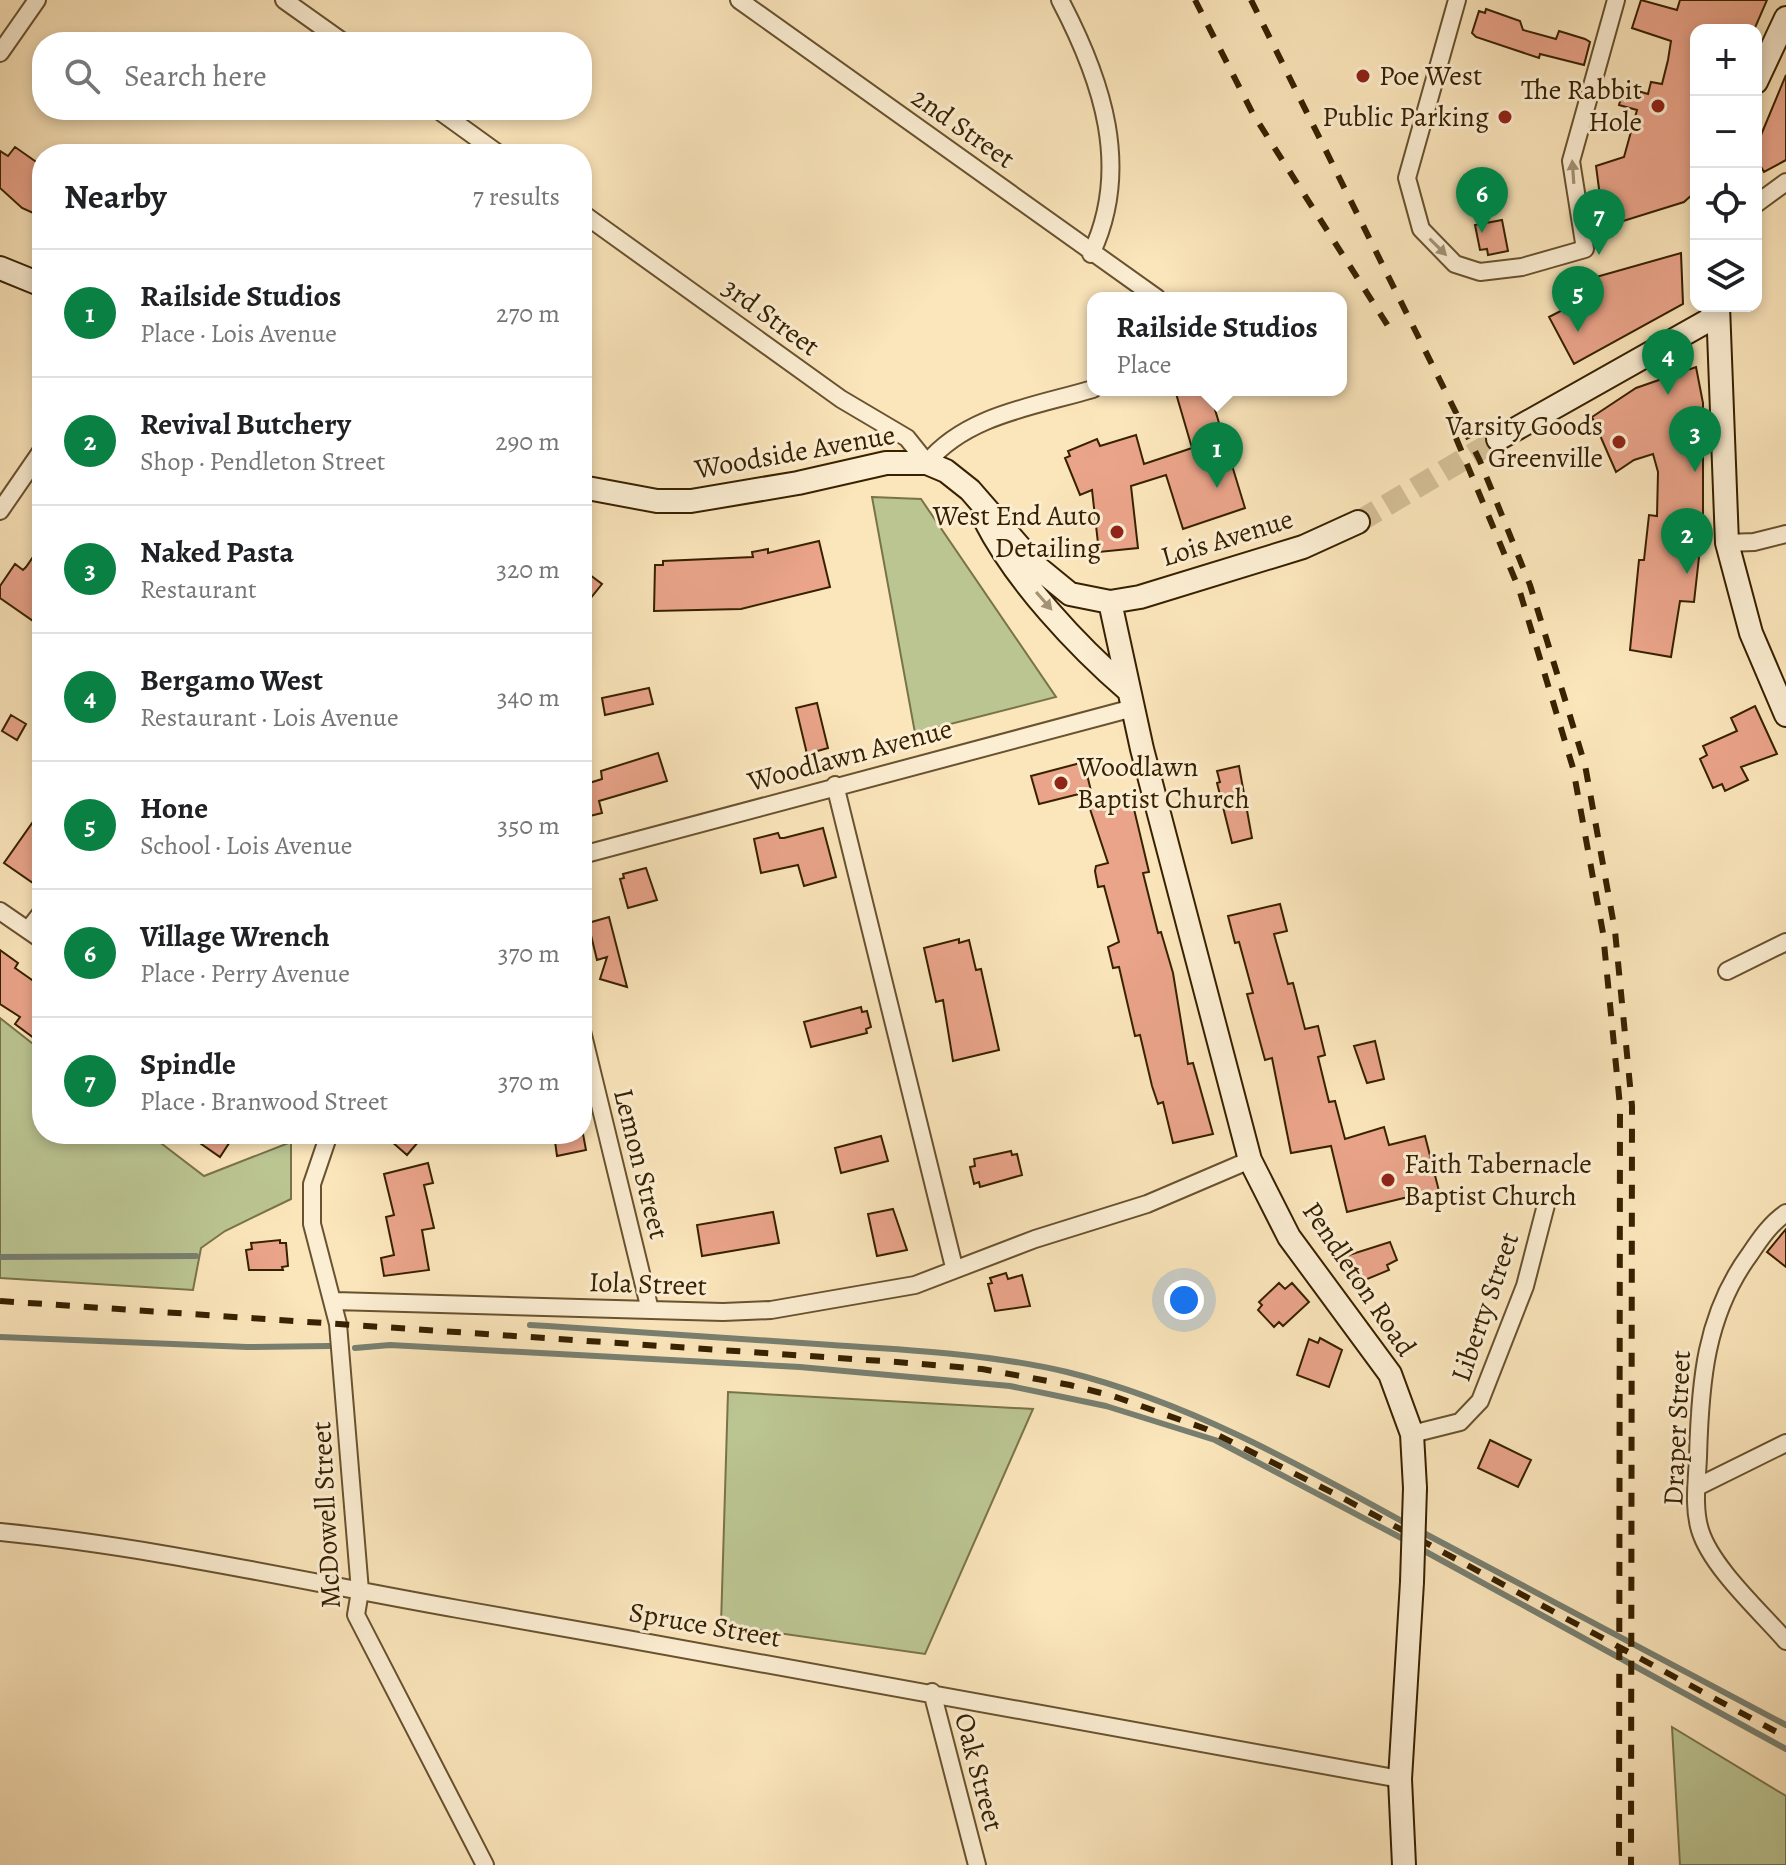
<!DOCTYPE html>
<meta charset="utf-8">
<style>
body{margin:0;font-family:Alegreya,serif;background:#f2f2f2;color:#202124}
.controls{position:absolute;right:24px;top:24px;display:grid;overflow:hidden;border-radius:16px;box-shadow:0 4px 12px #0003}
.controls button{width:72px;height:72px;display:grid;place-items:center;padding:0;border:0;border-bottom:2px solid #e0e0e0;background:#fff;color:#202124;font:40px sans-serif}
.you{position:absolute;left:1184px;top:1300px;width:28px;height:28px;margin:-20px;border:6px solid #fff;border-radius:50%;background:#1a73e8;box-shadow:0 0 0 12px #1a73e833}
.badge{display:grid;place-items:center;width:52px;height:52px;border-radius:50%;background:#0b8043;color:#fff;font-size:26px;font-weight:700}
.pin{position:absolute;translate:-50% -66px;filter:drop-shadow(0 2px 4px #0008)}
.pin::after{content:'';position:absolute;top:42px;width:28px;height:24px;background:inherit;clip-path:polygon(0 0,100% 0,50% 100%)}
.popup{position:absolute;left:1087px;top:292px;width:260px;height:104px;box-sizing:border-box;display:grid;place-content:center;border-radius:16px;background:#fff;filter:drop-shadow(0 2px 6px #0005);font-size:26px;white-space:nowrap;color:#757577}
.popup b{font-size:30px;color:#202124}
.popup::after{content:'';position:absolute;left:50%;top:100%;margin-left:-16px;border:16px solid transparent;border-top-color:#fff}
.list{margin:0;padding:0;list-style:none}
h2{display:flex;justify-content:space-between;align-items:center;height:104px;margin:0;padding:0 32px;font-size:34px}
h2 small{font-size:26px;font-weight:400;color:#757577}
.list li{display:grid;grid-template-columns:52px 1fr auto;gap:24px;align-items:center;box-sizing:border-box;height:128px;padding:0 32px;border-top:2px solid #e0e0e0}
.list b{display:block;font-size:30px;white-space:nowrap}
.list p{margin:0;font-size:26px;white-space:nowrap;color:#757577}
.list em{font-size:26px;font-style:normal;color:#757577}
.icon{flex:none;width:44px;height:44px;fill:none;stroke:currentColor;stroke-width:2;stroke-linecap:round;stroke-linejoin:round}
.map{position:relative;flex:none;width:1786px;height:1865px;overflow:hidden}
.search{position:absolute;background:#fff;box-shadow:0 4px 12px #0003;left:32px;top:32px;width:560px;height:88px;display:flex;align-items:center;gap:20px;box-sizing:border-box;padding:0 28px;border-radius:32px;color:#757577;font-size:30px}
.panel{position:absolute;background:#fff;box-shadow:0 4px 12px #0003;left:32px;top:144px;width:560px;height:1000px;border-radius:32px}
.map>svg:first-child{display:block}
</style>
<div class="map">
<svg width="1786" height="1865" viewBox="0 0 1786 1865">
<rect width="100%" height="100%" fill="#fbe5bb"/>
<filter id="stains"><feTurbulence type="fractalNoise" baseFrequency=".0025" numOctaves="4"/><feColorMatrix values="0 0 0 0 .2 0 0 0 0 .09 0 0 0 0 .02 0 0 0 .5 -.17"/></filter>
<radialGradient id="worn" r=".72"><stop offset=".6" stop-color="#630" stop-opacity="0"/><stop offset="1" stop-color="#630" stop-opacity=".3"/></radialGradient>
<path fill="#bbc592" stroke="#797349" stroke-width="2" d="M872,497L921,499L1056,697L915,733Z
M0,1018L42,1051V1134H149L204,1176L291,1142V1199L225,1231L201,1248L193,1290L0,1278Z
M728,1392L1033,1409L925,1654L721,1625Z
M1672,1727L1786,1796V1865H1680Z"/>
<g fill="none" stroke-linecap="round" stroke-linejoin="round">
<path stroke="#787f70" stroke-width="6" d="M0,1257L196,1256
M530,1325C631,1331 732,1338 832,1345C911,1350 990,1354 1067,1372C1188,1402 1300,1465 1409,1525
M0,1337L247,1347L329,1346
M355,1348L390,1345L800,1367L1010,1386L1106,1406L1215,1440L1409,1542
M1418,1530L1786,1725
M1419,1548L1786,1749"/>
</g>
<path fill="#eaa48a" stroke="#372100" stroke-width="2" d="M1641,0L1677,10L1680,0H1767L1754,30H1696L1694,193L1684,202L1604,227L1596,166L1624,157L1637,110L1619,105L1624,87L1648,94L1651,82L1662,84L1668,60L1671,41L1632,28Z
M1486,9L1520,21L1523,30L1556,39L1559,31L1585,39L1590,42L1584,65L1540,54L1539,58L1476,37L1472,33L1479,11L1485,13Z
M1786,75V160L1764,172L1756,158V147Z
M15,147L42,166V217L22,208L0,188V151L8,156Z
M1502,220L1508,251L1488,255L1487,249L1480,250L1475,225Z
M1681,253L1683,304L1574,364L1549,317L1586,298L1582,281Z
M1696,367L1703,403V521L1694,602L1680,601L1671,657L1630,650L1639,560H1644L1649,515L1657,516L1658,472L1653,454L1634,460L1616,472L1592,417L1636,388Z
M1175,390H1209L1245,508L1183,529L1166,475L1131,486L1138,548L1099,552L1092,490L1080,495L1065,458L1070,456L1068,451L1097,439L1100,446L1136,435L1144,464L1192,448Z
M819,541L830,587L741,609L654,611L655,565H663V561L753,557L752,552L768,549V553Z
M42,544V614L36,623L0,598V586L15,564L23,570L26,567Z
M582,569L602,584L582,609Z
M649,688L653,704L605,715L602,698Z
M817,703L828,748L807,754L796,708Z
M1755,706L1777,754L1741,767L1748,780L1725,791L1722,784L1713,788L1700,759L1707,755L1703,746L1737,731L1731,718Z
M11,715L26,724L17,740L2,731Z
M658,753L667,781L599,801L602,813L582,818V791L588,789L586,784L602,779L601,771Z
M1084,762L1091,791L1039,804L1031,776Z
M1239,766L1252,838L1232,843L1217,783L1220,782L1217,771Z
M1124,797L1126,807L1133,805L1149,872L1143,873L1158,933L1161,932L1173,973L1188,1064L1193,1063L1213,1134L1173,1143L1163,1102L1158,1104L1152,1086L1140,1035L1135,1036L1119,967L1113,968L1108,947L1119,942L1104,886L1098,887L1095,871L1096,866L1108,863L1088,803Z
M42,809V870L33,883L4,863Z
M823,828L836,877L804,886L798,865L761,873L754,839L778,833L780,838H784Z
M646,868L657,900L628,908L620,879L624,878L623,874Z
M1280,904L1287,931L1274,934L1288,984L1293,983L1305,1029L1318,1026L1325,1055L1318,1057L1329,1102L1335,1101L1345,1139L1384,1127L1389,1145L1425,1136L1440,1195L1409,1203L1408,1197L1347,1212L1331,1146L1291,1153L1272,1058L1265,1060L1247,994L1253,993L1239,942L1235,943L1228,916Z
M609,917L617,948L627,987L600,979L607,957L597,960L588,923Z
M959,939V943L969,940L976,970L981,969L999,1050L953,1061L943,1000L936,1002L924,948Z
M0,950L18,963L15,968L42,987V1044L15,1024L20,1017L0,1004Z
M861,1007L862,1012L867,1011L871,1027L866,1029L867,1033L811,1047L804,1022Z
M1375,1041L1384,1079L1367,1083L1354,1046Z
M187,1134H235L220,1157Z
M383,1134H425L407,1155Z
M554,1134H583L586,1150L557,1156Z
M881,1136L888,1161L841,1173L835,1148Z
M1011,1151L1012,1155L1017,1154L1022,1175L980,1187L979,1182L974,1184L970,1167L975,1166L974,1159Z
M428,1163L433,1183L424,1185L434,1228L422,1230L429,1270L384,1276L381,1258L394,1255L386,1217L394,1215L384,1174Z
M893,1209L907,1250L877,1256L868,1214Z
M773,1212L779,1243L702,1256L697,1225Z
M1786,1229V1267L1767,1252Z
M280,1240V1243H286L288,1266L282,1267L283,1270H249L246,1250L252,1249L251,1243Z
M1390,1242L1397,1260L1387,1265L1389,1270L1360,1282L1357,1275L1350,1277L1345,1267L1349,1255Z
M1006,1273L1008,1279L1022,1275L1030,1306L995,1311L988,1284L992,1283L990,1278Z
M1279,1283L1285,1289L1292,1283L1309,1302L1283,1326L1279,1322L1274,1327L1258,1310L1262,1305L1259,1302Z
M1320,1338L1342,1350L1329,1387L1297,1375L1309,1339L1318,1343Z
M1490,1440L1531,1460L1518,1487L1478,1468Z"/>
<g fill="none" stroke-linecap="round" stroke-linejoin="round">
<path stroke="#d4be96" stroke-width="22" stroke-dasharray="22 11" stroke-linecap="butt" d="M1358,522L1498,439"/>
<defs>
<path id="street" d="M284,0L343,42
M739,0L1157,298
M1060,0C1102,80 1132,168 1091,254
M1457,0L1407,178L1421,229L1455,264L1480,272L1522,267L1585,249L1571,161L1616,0
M0,53L37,0
M438,110L499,154
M1756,204L1786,182
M582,213L841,399L907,438L927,463C966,415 1036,406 1093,389
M0,511L42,450
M1727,543L1754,542L1786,534
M835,785L954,1267
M582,855L1133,708
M0,911L42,940
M28,930L42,912
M1727,971L1786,942
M582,1031L650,1310
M329,1134L312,1184V1224L338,1324L360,1591L356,1615L485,1865
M1786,1213C1771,1223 1760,1239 1750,1254C1705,1315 1700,1383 1698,1457C1697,1481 1693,1507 1700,1530C1711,1567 1761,1612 1786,1641
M335,1301L723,1312L771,1310L915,1285L1035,1239L1147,1204L1250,1160
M1412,1434L1460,1422L1480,1401L1525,1286L1547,1201
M1697,1487L1786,1443
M0,1532C155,1547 305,1582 458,1609C772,1664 1085,1723 1400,1779
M932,1692L977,1865"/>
<path id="secondary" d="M1756,82L1786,18
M0,268L42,285
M1718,306L1727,543L1751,633L1786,715
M1498,439L1718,315
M582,487L657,501H691L798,483L886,463H927L946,471L970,490L1037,567L1070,594L1110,602L1140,597L1303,547L1358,522
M985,520C1016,581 1077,646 1129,691
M1110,602L1142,749L1250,1160L1289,1237L1390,1374L1412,1434L1415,1488
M1404,1865L1400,1779L1412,1582"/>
</defs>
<use href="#street" stroke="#68522f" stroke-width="20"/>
<use href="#secondary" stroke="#372100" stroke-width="26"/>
<use href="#street" stroke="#fceed3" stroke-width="16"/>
<use href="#secondary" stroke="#fceed3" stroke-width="22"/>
<path stroke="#372100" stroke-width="6" stroke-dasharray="14 14" stroke-linecap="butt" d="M1195,0L1253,114L1388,326
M1251,0L1480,461L1530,585L1585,765L1615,931L1632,1106L1631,1865
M1456,438L1519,589L1573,768L1603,933L1620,1106L1619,1865
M0,1301L897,1362L982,1369L1070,1385L1113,1396L1206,1429L1339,1496L1786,1737"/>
<defs>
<path id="secondary-bridge" d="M1412,1582L1415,1488"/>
</defs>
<use href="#secondary-bridge" stroke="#372100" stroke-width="26" stroke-linecap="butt"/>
<use href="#secondary-bridge" stroke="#fceed3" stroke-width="22"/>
</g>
<defs><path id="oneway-solid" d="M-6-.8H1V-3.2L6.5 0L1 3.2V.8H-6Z" transform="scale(2)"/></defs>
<g fill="#a39274">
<use href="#oneway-solid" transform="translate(1573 172) rotate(-94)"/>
<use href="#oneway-solid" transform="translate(1438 247) rotate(45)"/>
<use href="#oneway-solid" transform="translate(1044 601) rotate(49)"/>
</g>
<g fill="#8f2418" stroke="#fceed3" stroke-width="3">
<circle cx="1363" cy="76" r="8"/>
<circle cx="1658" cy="106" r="8"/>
<circle cx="1505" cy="117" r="8"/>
<circle cx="1619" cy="442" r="8"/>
<circle cx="1117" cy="532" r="8"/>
<circle cx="1061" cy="783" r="8"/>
<circle cx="1388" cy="1180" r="8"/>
</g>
<g text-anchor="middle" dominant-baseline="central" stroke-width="6" stroke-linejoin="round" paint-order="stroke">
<g font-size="28" fill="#372100" stroke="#fceed3" text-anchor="end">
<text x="1379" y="76" text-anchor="start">Poe West</text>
<text x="1642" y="90">The Rabbit<tspan x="1642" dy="32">Hole</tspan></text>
<text x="1489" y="117">Public Parking</text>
<text x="1603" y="426">Varsity Goods<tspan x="1603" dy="32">Greenville</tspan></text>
<text x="1101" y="516">West End Auto<tspan x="1101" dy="32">Detailing</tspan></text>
<text x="1077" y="767" text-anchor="start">Woodlawn<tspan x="1077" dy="32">Baptist Church</tspan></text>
<text x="1404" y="1164" text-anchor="start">Faith Tabernacle<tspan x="1404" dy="32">Baptist Church</tspan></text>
</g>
<g font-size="28" fill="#372100" stroke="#fceed3">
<text transform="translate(963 128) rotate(35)">2nd Street</text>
<text transform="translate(771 317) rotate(36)">3rd Street</text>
<text transform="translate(795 452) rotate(-10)">Woodside Avenue</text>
<text transform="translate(1227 538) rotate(-17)">Lois Avenue</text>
<text transform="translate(850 755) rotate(-15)">Woodlawn Avenue</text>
<text transform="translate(641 1164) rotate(76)">Lemon Street</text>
<text transform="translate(1359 1279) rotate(56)">Pendleton Road</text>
<text transform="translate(648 1284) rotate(2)">Iola Street</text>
<text transform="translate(1485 1307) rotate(-71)">Liberty Street</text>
<text transform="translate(1677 1428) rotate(-87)">Draper Street</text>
<text transform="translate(326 1515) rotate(-93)">McDowell Street</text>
<text transform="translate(705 1625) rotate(10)">Spruce Street</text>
<text transform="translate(979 1772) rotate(75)">Oak Street</text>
</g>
</g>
<rect width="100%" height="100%" filter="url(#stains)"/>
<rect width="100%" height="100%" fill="url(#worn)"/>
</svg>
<div class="controls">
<button>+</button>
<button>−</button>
<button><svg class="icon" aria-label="locate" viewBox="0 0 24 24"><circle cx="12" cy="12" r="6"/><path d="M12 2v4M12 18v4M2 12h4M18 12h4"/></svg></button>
<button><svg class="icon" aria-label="layers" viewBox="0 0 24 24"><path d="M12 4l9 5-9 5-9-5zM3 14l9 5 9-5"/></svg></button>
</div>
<div class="you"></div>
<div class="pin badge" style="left:1217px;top:488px">1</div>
<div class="popup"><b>Railside Studios</b>Place</div>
<div class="pin badge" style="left:1687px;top:574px">2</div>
<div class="pin badge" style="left:1695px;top:472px">3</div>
<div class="pin badge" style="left:1668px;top:395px">4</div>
<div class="pin badge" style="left:1578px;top:332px">5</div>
<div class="pin badge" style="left:1482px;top:233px">6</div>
<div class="pin badge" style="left:1599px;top:255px">7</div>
<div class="search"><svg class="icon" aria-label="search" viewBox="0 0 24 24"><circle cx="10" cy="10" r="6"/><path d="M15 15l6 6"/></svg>Search here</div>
<section class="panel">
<h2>Nearby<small>7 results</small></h2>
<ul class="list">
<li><span class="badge">1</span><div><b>Railside Studios</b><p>Place · Lois Avenue</p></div><em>270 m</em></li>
<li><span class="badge">2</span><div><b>Revival Butchery</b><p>Shop · Pendleton Street</p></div><em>290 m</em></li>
<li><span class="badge">3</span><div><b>Naked Pasta</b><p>Restaurant</p></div><em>320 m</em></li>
<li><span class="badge">4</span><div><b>Bergamo West</b><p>Restaurant · Lois Avenue</p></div><em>340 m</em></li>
<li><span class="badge">5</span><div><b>Hone</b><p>School · Lois Avenue</p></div><em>350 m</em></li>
<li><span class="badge">6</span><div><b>Village Wrench</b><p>Place · Perry Avenue</p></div><em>370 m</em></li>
<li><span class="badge">7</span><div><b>Spindle</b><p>Place · Branwood Street</p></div><em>370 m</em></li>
</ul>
</section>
</div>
